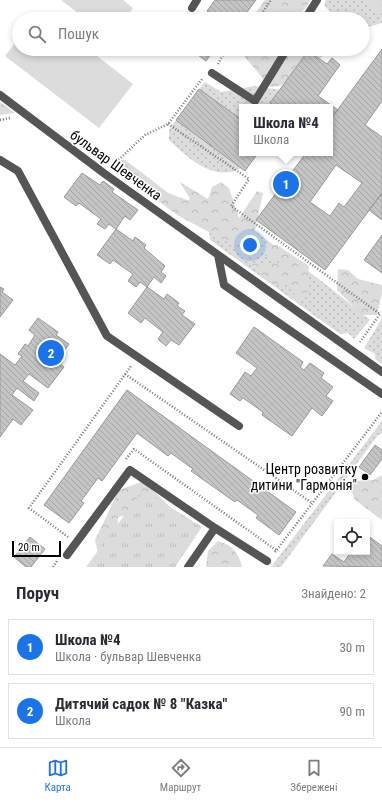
<!DOCTYPE html>
<html lang="uk">
<meta charset="utf-8">
<style>
body{margin:0;font-family:"Roboto Condensed",sans-serif;background:#f7f7f7;color:#2b2b33}
.controls{position:absolute;right:12px;bottom:12px;display:grid;overflow:hidden;border-radius:0px;box-shadow:0 2px 6px #0003}
.controls button{width:36px;height:36px;display:grid;place-items:center;padding:0;border:0;border-bottom:1px solid #e1e1e2;background:#fff;color:#2b2b33;font:20px sans-serif}
.scale{position:absolute;left:12px;bottom:10px;width:49px;box-sizing:border-box;padding-left:4px;border:2px solid #000;border-top:0;font-size:11px;line-height:14px;white-space:nowrap;color:#000;-webkit-text-stroke:3px #fff;paint-order:stroke}
.you{position:absolute;left:250px;top:245px;width:14px;height:14px;margin:-10px;border:3px solid #fff;border-radius:50%;background:#1a73e8;box-shadow:0 0 0 6px #1a73e833}
.badge{display:grid;place-items:center;width:26px;height:26px;border-radius:50%;background:#1a73e8;color:#fff;font-size:13px;font-weight:700}
.pin{position:absolute;translate:-50% -50%;border:2px solid #fff;box-shadow:0 1px 4px #0006}
.popup{position:absolute;left:239px;top:104px;width:94px;height:52px;box-sizing:border-box;display:grid;place-content:center;border-radius:0px;background:#fff;filter:drop-shadow(0 1px 3px #0005);font-size:13px;white-space:nowrap;color:#7c7c81}
.popup b{font-size:15px;color:#2b2b33}
.popup::after{content:'';position:absolute;left:50%;top:100%;margin-left:-8px;border:8px solid transparent;border-top-color:#fff}
.list{margin:0;padding:0;list-style:none}
h2{display:flex;justify-content:space-between;align-items:center;height:52px;margin:0;padding:0 16px;font-size:17px}
h2 small{font-size:13px;font-weight:400;color:#7c7c81}
.list li{display:grid;grid-template-columns:26px 1fr auto;gap:12px;align-items:center;box-sizing:border-box;height:56px;margin:0 8px 8px;padding:0 8px;border:1px solid #e1e1e2;border-radius:0px}
.list b{display:block;font-size:15px;white-space:nowrap}
.list p{margin:0;font-size:13px;white-space:nowrap;color:#7c7c81}
.list em{font-size:13px;font-style:normal;color:#7c7c81}
.icon{flex:none;width:22px;height:22px;fill:none;stroke:currentColor;stroke-width:2;stroke-linecap:round;stroke-linejoin:round}
.map{position:relative;flex:none;width:382px;height:567px;overflow:hidden}
.search{position:absolute;background:#fff;box-shadow:0 2px 6px #0003;left:12px;right:12px;top:12px;height:44px;display:flex;align-items:center;gap:10px;box-sizing:border-box;padding:0 14px;border-radius:22px;color:#7c7c81;font-size:15px}
.sheet{height:180px;background:#fff}
nav{display:flex;justify-content:space-around;align-items:center;box-sizing:border-box;height:56px;border-top:1px solid #e1e1e2;background:#fff;font-size:11px;color:#7c7c81}
nav a{display:grid;justify-items:center;gap:2px}
nav .on{color:#1a73e8}
.map>svg:first-child{display:block}
</style>
<div class="map">
<svg width="382" height="567" viewBox="0 0 382 567">
<defs>
<pattern id="grass-dots" width="8" height="8" patternUnits="userSpaceOnUse"><rect width="8" height="8" fill="#dcdcdc"/><path d="M2 2h.1M6 6h.1" fill="none" stroke="#bbb" stroke-width="1.8" stroke-linecap="round"/></pattern>
<pattern id="forest-crowns" width="20" height="18" patternUnits="userSpaceOnUse"><rect width="20" height="18" fill="#dcdcdc"/><path d="M2 6a3 3 0 1 1 6 0M12 15a3 3 0 1 1 6 0" fill="none" stroke="#bbb"/></pattern>
<pattern id="park-tufts" width="24" height="20" patternUnits="userSpaceOnUse"><rect width="24" height="20" fill="#dcdcdc"/><path d="M3 7l-1-3M5 7V3M7 7l1-3M15 17l-1-3M17 17v-4M19 17l1-3" fill="none" stroke="#bbb"/></pattern>
<pattern id="building-back-hatch" width="6" height="6" patternUnits="userSpaceOnUse"><rect width="6" height="6" fill="#c4c4c4"/><path d="M-1 5l2 2M0 0l6 6M5-1l2 2" fill="none" stroke="#a7a7a7"/></pattern>
</defs>
<rect width="100%" height="100%" fill="#fff"/>
<path fill="url(#grass-dots)" d="M326,0H382V23L368,27L363,26V19H337L324,5Z
M205,82L221,92L254,86L280,90L270,103L276,107H242V120L199,89Z
M176,120L241,168C215,183 188,158 169,140V130Z
M125,160L168,193L241,220L333,290L370,320L354,339L348,333L340,334L210,240L209,231Z
M382,318V364L375,359V354L364,348Z
M382,421V434L378,435L281,567H271Z"/>
<path fill="url(#forest-crowns)" d="M265,0H311L297,19H251Z
M366,0H382V13L372,8Z
M243,49H321L323,52L322,57L280,86L270,87L245,57Z
M116,160H125L168,193L186,201L190,199L180,182L208,199L212,187L221,182L229,188L239,218L257,191L263,193L253,239L249,243L233,245L177,215L117,169L114,165Z
M266,245H277L309,266L307,297L298,301L289,285L270,283L252,264L281,263L263,254Z
M338,269L348,270L358,279L382,285V293L377,315H362L337,290Z
M382,475V520L355,500L351,490L353,481L373,480Z
M144,481L191,528L138,513L118,517L117,538L98,553L95,540L119,490Z
M218,541C232,545 239,553 242,567H206L208,551Z"/>
<path fill="url(#park-tufts)" d="M0,102L15,113L0,115Z
M143,490L202,527L175,567H86Z"/>
<path fill="#dcdcdc" d="M61,0H123L133,8L125,19H86Z
M19,38V49H88L133,84L99,128L5,56Z"/>
<path fill="url(#building-back-hatch)" stroke="#999" fill-rule="evenodd" d="M215,0H256L242,19H219L207,11Z
M190,49H215L206,61Z
M382,49V101L365,125L382,137V193L325,270L256,220L306,153H330V120ZM336,165L362,183L344,207L339,203L330,216L310,202Z
M308,51L327,64L332,58L340,65L318,96L338,110L330,120V107H276L270,103Z
M199,89L242,120V153H258L245,171L176,120Z
M82,173L100,185L103,181L114,189L112,192L138,210L130,220L125,216L116,229L109,224L105,229L97,224L101,219L79,203L76,206L64,197Z
M382,193V220L369,210Z
M116,229L133,241L135,237L146,245L144,248L165,266L161,272L166,276L161,283L154,277L147,287L140,282L136,287L128,281L133,274L113,260L110,264L97,255Z
M382,235V273L364,260Z
M0,287L4,289L2,292L13,300L0,317Z
M147,287L164,299L167,294L179,303L177,306L185,311L182,315L195,324L179,345L171,340L166,346L158,339L163,332L145,318L141,323L128,313Z
M38,318L58,332L56,335L69,344L57,361L64,367L48,388L29,374L23,381L39,393L34,401L17,388L12,395L33,410L21,425L13,419L0,437V354L15,365L22,356L18,354L25,344L28,346L35,335L29,330Z
M254,327L303,362L300,367L304,370L310,363L324,373L321,378L333,387L326,396L333,401L322,416L312,408L292,436L262,415L263,412L243,398L240,401L230,394L245,372L251,376L257,368L236,353Z
M127,390L296,512L279,535L256,518L258,515L237,500L235,502L191,471L193,469L171,453L168,456L137,433L102,481L98,478L81,501L84,503L69,523L44,505Z
M375,445L382,450V459L370,475L359,467Z
M367,535L382,546V567L323,566L332,554L344,562L351,552H367Z
M30,537L45,549L31,567H26L14,557Z"/>
<g fill="none" stroke-linecap="round" stroke-linejoin="round">
<path stroke="#777" stroke-width="2.5" stroke-dasharray="1 2" stroke-linecap="butt" d="M258,19L271,0
M218,64L226,49
M0,120L10,118
M168,124L249,179L231,206L380,314L360,342
M112,166L145,135L168,124L202,79
M125,374L312,503
M126,459L134,449L276,550
M68,537L29,508L131,366
M275,552L382,412
M53,567L57,561"/>
<path stroke="#555" stroke-width="8" d="M192,8L197,0
M305,19L317,0
M212,73L255,101L287,49
M0,160L18,171L107,336L239,426
M67,555L130,470L215,528
M188,567L215,528L267,561"/>
<path stroke="#555" stroke-width="8" d="M0,95L105,174L382,372
M218,255L224,285L382,394"/>
</g>
<circle fill="#000" stroke="#fff" stroke-width="1.5" cx="365" cy="477" r="4"/>
<g text-anchor="middle" dominant-baseline="central" stroke-width="3" stroke-linejoin="round" paint-order="stroke">
<g font-size="14" fill="#000" stroke="#fff">
<text transform="translate(116 165) rotate(36)">бульвар Шевченка</text>
</g>
<g font-size="14" fill="#000" stroke="#fff" text-anchor="end">
<text x="357" y="469">Центр розвитку<tspan x="357" dy="16">дитини "Гармонія"</tspan></text>
</g>
</g>
</svg>
<div class="controls">
<button><svg class="icon" aria-label="locate" viewBox="0 0 24 24"><circle cx="12" cy="12" r="6"/><path d="M12 2v4M12 18v4M2 12h4M18 12h4"/></svg></button>
</div>
<div class="scale">20 m</div>
<div class="you"></div>
<div class="pin badge" style="left:286px;top:184px">1</div>
<div class="popup"><b>Школа №4</b>Школа</div>
<div class="pin badge" style="left:51px;top:353px">2</div>
<div class="search"><svg class="icon" aria-label="search" viewBox="0 0 24 24"><circle cx="10" cy="10" r="6"/><path d="M15 15l6 6"/></svg>Пошук</div>
</div>
<section class="sheet">
<h2>Поруч<small>Знайдено: 2</small></h2>
<ul class="list">
<li><span class="badge">1</span><div><b>Школа №4</b><p>Школа · бульвар Шевченка</p></div><em>30 m</em></li>
<li><span class="badge">2</span><div><b>Дитячий садок № 8 &quot;Казка&quot;</b><p>Школа</p></div><em>90 m</em></li>
</ul>
</section>
<nav>
<a class="on"><svg class="icon" aria-label="map" viewBox="0 0 24 24"><path d="M3 6l6-2 6 2 6-2v14l-6 2-6-2-6 2zM9 4v14M15 6v14"/></svg>Карта</a>
<a><svg class="icon" aria-label="directions" viewBox="0 0 24 24"><path d="M12 3l9 9-9 9-9-9zM9 14v-3h6M13 9l2 2-2 2"/></svg>Маршрут</a>
<a><svg class="icon" aria-label="saved" viewBox="0 0 24 24"><path d="M7 4h10v16l-5-4-5 4z"/></svg>Збережені</a>
</nav>
